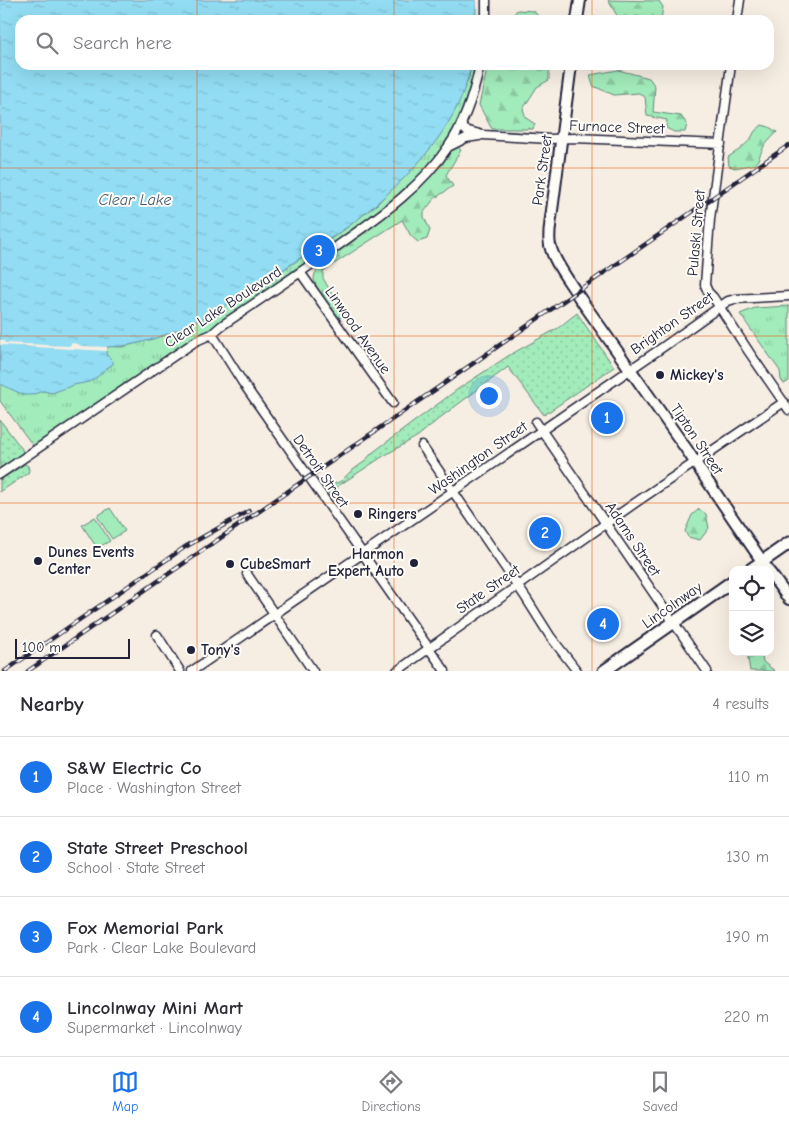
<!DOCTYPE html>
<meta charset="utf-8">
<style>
body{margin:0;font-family:"Comic Neue",sans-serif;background:#f2f2f3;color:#2b2b33}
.controls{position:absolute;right:15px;bottom:15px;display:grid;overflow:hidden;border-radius:10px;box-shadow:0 5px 20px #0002}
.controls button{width:45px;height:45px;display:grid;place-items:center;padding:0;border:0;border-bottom:1px solid #e1e1e2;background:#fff;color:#2b2b33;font:25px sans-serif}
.scale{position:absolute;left:15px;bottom:12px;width:115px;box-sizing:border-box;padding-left:5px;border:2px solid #22223b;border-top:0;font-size:14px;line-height:18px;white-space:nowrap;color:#22223b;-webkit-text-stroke:4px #fdfcf7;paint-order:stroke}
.you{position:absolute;left:488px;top:395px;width:18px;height:18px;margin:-12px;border:4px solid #fff;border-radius:50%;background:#1a73e8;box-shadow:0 0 0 8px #1a73e833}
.badge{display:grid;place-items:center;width:32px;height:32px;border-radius:50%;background:#1a73e8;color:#fff;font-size:16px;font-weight:700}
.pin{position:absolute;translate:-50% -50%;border:2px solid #fff;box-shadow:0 1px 5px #0006}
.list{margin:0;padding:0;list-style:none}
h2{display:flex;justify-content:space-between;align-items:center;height:65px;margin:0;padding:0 20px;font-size:21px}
h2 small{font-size:16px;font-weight:400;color:#7c7c81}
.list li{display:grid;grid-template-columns:32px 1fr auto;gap:15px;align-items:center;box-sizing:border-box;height:80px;padding:0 20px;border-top:1px solid #e1e1e2}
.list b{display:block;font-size:19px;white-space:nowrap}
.list p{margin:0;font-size:16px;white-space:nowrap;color:#7c7c81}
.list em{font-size:16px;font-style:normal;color:#7c7c81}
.icon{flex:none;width:28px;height:28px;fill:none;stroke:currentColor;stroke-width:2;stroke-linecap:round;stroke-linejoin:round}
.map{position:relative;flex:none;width:789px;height:671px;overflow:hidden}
.search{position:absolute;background:#fff;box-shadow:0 5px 20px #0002;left:15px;right:15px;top:15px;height:55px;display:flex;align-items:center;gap:12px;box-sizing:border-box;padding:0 18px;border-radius:15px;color:#7c7c81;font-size:19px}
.sheet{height:385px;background:#fff}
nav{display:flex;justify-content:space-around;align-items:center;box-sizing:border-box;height:70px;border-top:1px solid #e1e1e2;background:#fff;font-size:14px;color:#7c7c81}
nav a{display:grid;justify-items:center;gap:2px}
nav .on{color:#1a73e8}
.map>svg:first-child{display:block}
</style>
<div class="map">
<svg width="789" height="671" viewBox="0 0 789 671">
<defs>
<pattern id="grass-dots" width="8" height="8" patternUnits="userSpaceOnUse" patternTransform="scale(1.25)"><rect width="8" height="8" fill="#a2ebba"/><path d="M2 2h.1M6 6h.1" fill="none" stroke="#8bc9a1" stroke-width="1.8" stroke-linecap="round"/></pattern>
<pattern id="forest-firs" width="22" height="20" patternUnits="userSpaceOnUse" patternTransform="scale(1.25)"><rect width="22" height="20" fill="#a2ebba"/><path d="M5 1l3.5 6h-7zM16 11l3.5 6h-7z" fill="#8bc9a1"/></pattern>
<pattern id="park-tufts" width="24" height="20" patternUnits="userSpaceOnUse" patternTransform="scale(1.25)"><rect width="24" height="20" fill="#a2ebba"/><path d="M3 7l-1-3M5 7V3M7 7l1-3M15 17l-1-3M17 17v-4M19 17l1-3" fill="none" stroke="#8bc9a1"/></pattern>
<pattern id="water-ripples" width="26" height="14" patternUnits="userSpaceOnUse" patternTransform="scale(1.25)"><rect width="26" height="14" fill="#92ddf3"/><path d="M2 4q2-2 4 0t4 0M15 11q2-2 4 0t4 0" fill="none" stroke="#7ebdd1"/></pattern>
</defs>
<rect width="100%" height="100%" fill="#f7eee3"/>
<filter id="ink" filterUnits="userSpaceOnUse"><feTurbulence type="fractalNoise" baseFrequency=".02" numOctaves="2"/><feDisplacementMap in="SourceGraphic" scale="10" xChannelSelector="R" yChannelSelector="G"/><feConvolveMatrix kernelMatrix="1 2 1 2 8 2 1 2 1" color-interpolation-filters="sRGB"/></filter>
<g filter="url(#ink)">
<path fill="url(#grass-dots)" stroke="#62867a" d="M577,313L614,367L544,415L508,367L441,417L418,436L382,457L338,486L336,492L330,496L325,486L332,483H337L341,481L350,472L364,462L372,453L458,389L508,356L558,328Z
M0,420L22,449L23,453L0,469Z
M25,464L28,466L29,470L28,473L0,492V480Z"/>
<path fill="url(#forest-firs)" stroke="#62867a" d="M608,0L659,1L663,7L661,20H648L637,16L629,20L619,19Z
M517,10L534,11L541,20H510Z
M489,65H547L549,66V80L537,87L523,109L526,118L535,124L533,129H492L488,122L479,105L486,74V69Z
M618,70L649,78L655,86L653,112L681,116L687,124L685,132H674L666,128L667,120L647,116L645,97L639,93L614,95L593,86L590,75Z
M762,125L769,127L777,132L764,146L756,164L735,168L729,166L728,157L739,150L750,140L755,131Z
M458,147L461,150L446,175L453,186L434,199L424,212V217L430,230L427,239L418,242L411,236L402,220L323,271V278L344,315L340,318C334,312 314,287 314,279C314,273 318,269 321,265L365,232L422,184L442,165L453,148Z
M699,509L706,514L709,528L700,540L688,537L685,531L692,515Z
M747,652H761L763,662L775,671H750Z"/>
<path fill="url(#park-tufts)" stroke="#62867a" d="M471,65H478L470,93L458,123L442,150L419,178L392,202L315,257L208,331L194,338L34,447L0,401V340L122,347L152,339L183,327L209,314L252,290L341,232L376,205L411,170L436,140L469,78Z
M789,306V381L784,384L781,380L780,371L740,314L755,308Z"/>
<path fill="#a2ebba" stroke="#62867a" d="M110,508L125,531L112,539L97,516Z
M95,517L110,541L97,548L82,525Z"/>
<path fill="url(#water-ripples)" stroke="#6592a9" d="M0,0H476V20H20V65H471C466,92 453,118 436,141C419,164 398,185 376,204C353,225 325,242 299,259C248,293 169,347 107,347L106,354L113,361V364L107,368L97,377L89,382L74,385L52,393L43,391L31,395H24L0,384Z"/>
<path fill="#f7eee3" d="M0,340H3L5,343L69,346L72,343L78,344L81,346L107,347V351L0,345Z"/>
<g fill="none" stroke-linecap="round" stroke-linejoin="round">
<defs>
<path id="street" d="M486,20V0
M737,20L740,0
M731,65L710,219L705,285L708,292L713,297L749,352L789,410
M461,124L465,130L483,135L550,139L574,138L721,144
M450,146L466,138L479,136
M300,272L393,403
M212,334L243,383L445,671
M536,422L707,671
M422,446L526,598L550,636L577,671
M0,474L196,341L212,334L221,326C264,297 306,269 347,239C384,213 423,185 448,147C465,123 474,93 480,65
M247,574L313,671
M157,635L180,671
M192,671L663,347L728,301L735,299L789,296
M397,671L635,503L784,402"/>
<path id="secondary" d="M577,20L580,0
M571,65L551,218C550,227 548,237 550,245C553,261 570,282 579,297L687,450L704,476L768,570
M770,573L789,599"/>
<path id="primary" d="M750,570L789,543
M604,671L733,581"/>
</defs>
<use href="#street" stroke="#22223b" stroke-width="11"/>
<use href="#secondary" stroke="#22223b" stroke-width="14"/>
<use href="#primary" stroke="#22223b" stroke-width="15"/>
<use href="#street" stroke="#fdfcf7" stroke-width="8"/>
<use href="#secondary" stroke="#fdfcf7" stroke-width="10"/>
<use href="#primary" stroke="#fdfcf7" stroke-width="11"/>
<defs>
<path id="rail" d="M5,671L185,547L249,511
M28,671L789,145"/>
</defs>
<use href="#rail" stroke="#22223b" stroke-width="4.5"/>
<use href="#rail" stroke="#fdfcf7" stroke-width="2.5" stroke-dasharray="8" stroke-linecap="butt"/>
</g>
</g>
<path fill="none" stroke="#e8590c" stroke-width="1" stroke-opacity="0.55" d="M197,0V20M394,0V20M592,0V20M197,65V671M394,65V671M592,65V671M0,168H789M0,336H789M0,503H789"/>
<g fill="#22223b" stroke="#fdfcf7" stroke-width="2">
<circle cx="660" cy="375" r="5"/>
<circle cx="358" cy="514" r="5"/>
<circle cx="38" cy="561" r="5"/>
<circle cx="414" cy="563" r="5"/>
<circle cx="230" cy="564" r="5"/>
<circle cx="191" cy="650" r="5"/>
</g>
<g text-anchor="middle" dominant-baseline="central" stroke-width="4" stroke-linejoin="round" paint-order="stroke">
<g font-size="15" fill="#22223b" stroke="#fdfcf7">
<text transform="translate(617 127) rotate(2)">Furnace Street</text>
<text transform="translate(542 170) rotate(-82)">Park Street</text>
<text transform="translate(696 233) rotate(-85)">Pulaski Street</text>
<text transform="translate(223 307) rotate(-33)">Clear Lake Boulevard</text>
<text transform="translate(672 323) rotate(-35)">Brighton Street</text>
<text transform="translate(358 330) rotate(55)">Linwood Avenue</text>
<text transform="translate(697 439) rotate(56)">Tipton Street</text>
<text transform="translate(478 458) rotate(-35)">Washington Street</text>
<text transform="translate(321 471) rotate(55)">Detroit Street</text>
<text transform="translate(633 539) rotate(56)">Adams Street</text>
<text transform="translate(488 589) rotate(-35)">State Street</text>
<text transform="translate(672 605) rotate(-35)">Lincolnway</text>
</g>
<g font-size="15" font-weight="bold" fill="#22223b" stroke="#fdfcf7" text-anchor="start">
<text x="670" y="375">Mickey's</text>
<text x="368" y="514">Ringers</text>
<text x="48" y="552">Dunes Events<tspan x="48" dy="17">Center</tspan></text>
<text x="404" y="554" text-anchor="end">Harmon<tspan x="404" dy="17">Expert Auto</tspan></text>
<text x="240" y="564">CubeSmart</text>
<text x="201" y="650">Tony's</text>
</g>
<g font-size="16" font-style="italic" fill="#445a72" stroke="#fdfcf7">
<text x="135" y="200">Clear Lake</text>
</g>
</g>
</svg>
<div class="controls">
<button><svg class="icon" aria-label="locate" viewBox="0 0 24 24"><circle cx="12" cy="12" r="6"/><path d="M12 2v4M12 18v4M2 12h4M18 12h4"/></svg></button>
<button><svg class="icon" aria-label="layers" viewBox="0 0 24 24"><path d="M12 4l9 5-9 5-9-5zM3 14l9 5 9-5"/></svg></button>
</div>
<div class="scale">100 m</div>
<div class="you"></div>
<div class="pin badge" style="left:607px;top:418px">1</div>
<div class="pin badge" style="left:545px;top:533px">2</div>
<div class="pin badge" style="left:319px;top:251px">3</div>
<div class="pin badge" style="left:603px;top:624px">4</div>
<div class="search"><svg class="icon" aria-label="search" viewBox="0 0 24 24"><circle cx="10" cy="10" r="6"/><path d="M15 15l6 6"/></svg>Search here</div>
</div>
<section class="sheet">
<h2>Nearby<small>4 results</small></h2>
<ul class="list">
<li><span class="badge">1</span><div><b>S&amp;W Electric Co</b><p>Place · Washington Street</p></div><em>110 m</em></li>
<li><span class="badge">2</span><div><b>State Street Preschool</b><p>School · State Street</p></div><em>130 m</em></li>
<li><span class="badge">3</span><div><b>Fox Memorial Park</b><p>Park · Clear Lake Boulevard</p></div><em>190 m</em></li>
<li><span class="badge">4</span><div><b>Lincolnway Mini Mart</b><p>Supermarket · Lincolnway</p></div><em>220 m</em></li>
</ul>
</section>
<nav>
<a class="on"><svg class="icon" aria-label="map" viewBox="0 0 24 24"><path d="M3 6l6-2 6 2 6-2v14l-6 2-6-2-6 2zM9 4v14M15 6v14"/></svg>Map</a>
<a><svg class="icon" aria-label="directions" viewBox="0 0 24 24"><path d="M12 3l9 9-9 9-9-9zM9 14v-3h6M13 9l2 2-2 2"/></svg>Directions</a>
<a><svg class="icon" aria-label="saved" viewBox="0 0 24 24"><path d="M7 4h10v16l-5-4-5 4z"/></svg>Saved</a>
</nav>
